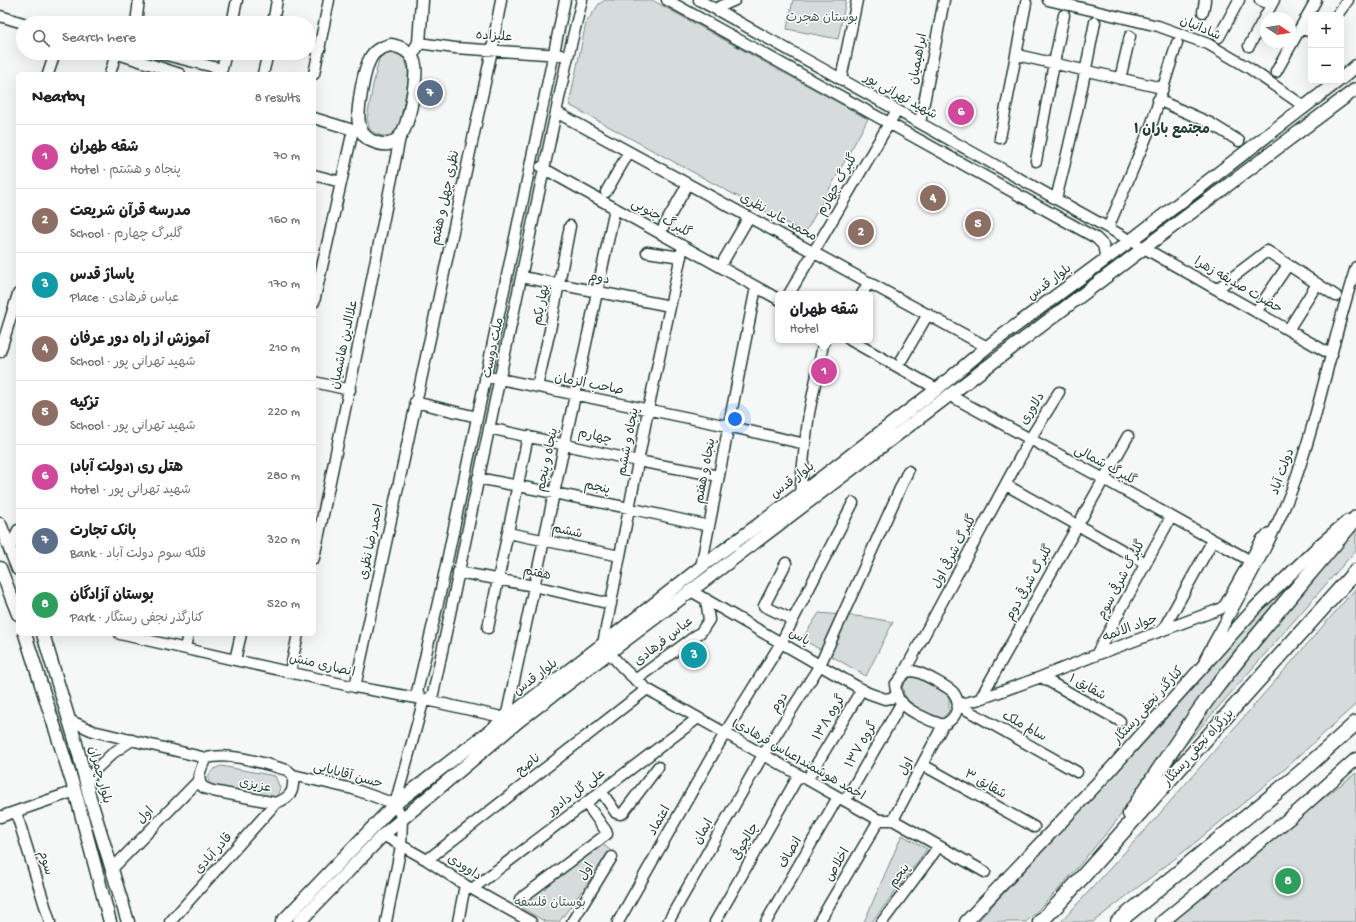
<!DOCTYPE html>
<meta charset="utf-8">
<style>
body{margin:0;font-family:"Gochi Hand","Playpen Sans Arabic",sans-serif;background:#f6f6f6;color:#202124}
.controls{position:absolute;right:12px;top:12px;display:grid;overflow:hidden;border-radius:6px;box-shadow:0 4px 16px #0002}
.controls button{width:36px;height:36px;display:grid;place-items:center;padding:0;border:0;border-bottom:1px solid #e0e0e0;background:#fff;color:#202124;font:20px sans-serif}
.compass{position:absolute;left:1260px;top:12px;width:36px;height:36px;border-radius:50%;background:#fff;box-shadow:0 4px 16px #0002;rotate:102deg}
.you{position:absolute;left:735px;top:419px;width:14px;height:14px;margin:-10px;border:3px solid #fff;border-radius:50%;background:#1a73e8;box-shadow:0 0 0 6px #1a73e833}
.badge{display:grid;place-items:center;width:26px;height:26px;border-radius:50%;background:#d1495b;color:#fff;font-size:13px;font-weight:700}
.pin{position:absolute;translate:-50% -50%;border:2px solid #fff;box-shadow:0 1px 4px #0006}
.popup{position:absolute;left:775px;top:291px;width:98px;height:52px;box-sizing:border-box;display:grid;place-content:center;border-radius:6px;background:#fff;filter:drop-shadow(0 1px 3px #0005);font-size:13px;white-space:nowrap;color:#757577}
.popup b{font-size:15px;color:#202124}
.popup::after{content:'';position:absolute;left:50%;top:100%;margin-left:-8px;border:8px solid transparent;border-top-color:#fff}
.list{margin:0;padding:0;list-style:none}
h2{display:flex;justify-content:space-between;align-items:center;height:52px;margin:0;padding:0 16px;font-size:17px}
h2 small{font-size:13px;font-weight:400;color:#757577}
.list li{display:grid;grid-template-columns:26px 1fr auto;gap:12px;align-items:center;box-sizing:border-box;height:64px;padding:0 16px;border-top:1px solid #e0e0e0}
.list b{display:block;font-size:15px;white-space:nowrap}
.list p{margin:0;font-size:13px;white-space:nowrap;color:#757577}
.list em{font-size:13px;font-style:normal;color:#757577}
.icon{flex:none;width:22px;height:22px;fill:none;stroke:currentColor;stroke-width:2;stroke-linecap:round;stroke-linejoin:round}
.map{position:relative;flex:none;width:1356px;height:922px;overflow:hidden}
.search{position:absolute;background:#fff;box-shadow:0 4px 16px #0002;left:16px;top:16px;width:300px;height:44px;display:flex;align-items:center;gap:10px;box-sizing:border-box;padding:0 14px;border-radius:22px;color:#757577;font-size:15px}
.panel{position:absolute;background:#fff;box-shadow:0 4px 16px #0002;left:16px;top:72px;width:300px;height:564px;border-radius:6px}
.map>svg:first-child{display:block}
</style>
<div class="map">
<svg width="1356" height="922" viewBox="0 0 1356 922">
<rect width="100%" height="100%" fill="#f6f7f7"/>
<filter id="ink" filterUnits="userSpaceOnUse"><feTurbulence type="fractalNoise" baseFrequency=".025" numOctaves="2"/><feDisplacementMap in="SourceGraphic" scale="8" xChannelSelector="R" yChannelSelector="G"/><feConvolveMatrix kernelMatrix="1 2 1 2 8 2 1 2 1" color-interpolation-filters="sRGB"/></filter>
<g filter="url(#ink)">
<path fill="#d6dcdb" stroke="#7a8c88" d="M605,0H652L868,119L805,233L571,106L570,100L586,23L599,4Z
M793,0H846L838,39L787,29Z
M393,52C399,54 404,56 406,63C411,75 406,91 404,103C402,110 402,120 399,127C393,140 379,137 370,130L367,119L373,85L379,59L384,54Z
M1356,531V550L1173,759L1217,692L1338,549Z
M1305,567L1308,569L1110,829L1058,890L1026,922H977L1156,730L1257,615Z
M1356,588V704L1286,768L1186,850L1093,922H1061L1155,819Z
M819,613L865,617L893,622L866,676L802,639Z
M916,677L947,694L949,698V711L942,719C930,713 909,708 904,694C903,691 903,687 902,684L907,678Z
M221,766L275,776L280,788L278,794L273,798L216,787L210,784C205,775 212,769 221,766Z
M1356,773V922H1172L1268,841Z
M902,835L927,849L872,922H864Z
M600,842L611,851L559,922H546L518,906Z"/>
<g fill="none" stroke-linecap="round" stroke-linejoin="round">
<defs>
<path id="minor" d="M667,0L1096,238L1103,245L1106,259
M699,0L1144,248L1332,355
M1048,0L1158,26L1208,44L1249,68L1305,107
M1260,0L1271,5
M715,9L735,0
M1203,12L1205,0
M1337,15L1348,0
M0,16L23,23
M136,23L139,0
M232,23L237,0
M273,23L277,0
M1300,28L1311,32
M1219,37L1239,0
M419,43L455,48L561,55
M1249,46L1274,0
M309,47L320,49
M115,53L180,74
M158,53L222,69L226,53
M1017,55L1162,88
M1276,72L1316,0
M48,74L55,53
M110,74L116,53
M263,74L268,53
M314,74L329,0
M841,79L857,0
M1120,79L1130,36
M1158,100L1210,123L1239,141
M556,112L987,347
M314,118L353,130H358
M920,123L944,0
M1000,138L1026,3
M1036,161L1054,63L1064,15
M541,167L778,299
M314,175L341,182
M606,192L629,152
M1056,199C1071,140 1084,81 1095,22
M664,226L688,184
M1108,228L1151,126L1177,43
M683,246L648,410L603,644C615,661 631,677 647,689L879,820H893L985,872
M647,252L681,257
M724,260L749,217
M522,277L670,306
M1217,289L1267,251L1336,296
M789,294L897,110
M862,294L869,282
M314,302L353,130
M1256,312L1288,265
M1288,330L1317,284
M850,340L937,389
M0,352L18,294
M902,359L928,314
M485,376L728,426L805,444
M314,382L350,390
M537,387L550,330L570,226
M949,395L1104,479L1249,560
M415,402L477,417
M489,428L638,461L719,476
M478,478L629,508L709,526
M1006,485L1145,563
M800,494L805,444L809,413L824,340
M508,533L620,556
M10,550L18,530
M314,558L369,294L400,137
M786,563L764,606L793,620
M701,567L756,287
M458,572L534,586L611,604
M691,591L868,693L885,699L897,697
M488,628L528,436
M1163,630L1213,540
M120,634L355,687L422,699L506,718L615,208
M185,648L188,634
M1096,655L1171,517
M1205,659C1234,605 1270,546 1292,489C1319,416 1332,340 1356,267
M235,660L241,634
M908,671C911,671 914,671 917,672C924,674 948,687 953,692C963,705 956,719 943,725C930,721 904,710 898,698C896,694 896,689 895,685L902,676Z
M290,672L298,634
M902,676L1030,439L1059,392
M1041,677L1120,721
M635,680L701,632L709,620L706,599
M355,687L492,50L501,0
M422,699L417,692L440,594L565,0
M980,699L1128,436
M427,700L433,694L566,65L582,0
M958,705L980,699L1041,677L1096,655L1220,609L1225,605L1262,539L1270,533
M958,705L1077,772
M69,720L93,731L206,758C232,752 261,763 287,770L293,775C294,791 292,797 276,803L213,791C210,790 206,789 203,787C195,779 202,766 206,758
M923,765L1034,827
M293,775L353,789L395,804
M807,780L862,689
M86,784L97,768L113,753L132,740
M601,791L616,813L620,814L623,813L658,767
M845,801L902,702
M16,812L50,922
M0,817L75,791
M893,820L943,725
M383,835L427,860L465,885L531,922
M427,860L647,689
M111,870L199,780
M472,889L698,718
M520,899L607,834L606,831L586,803
M170,922L276,803
M386,922L401,846L402,818L395,804L424,699
M458,922L465,885
M572,922L612,857
M618,922L725,733L781,643L853,503
M668,922L763,755L820,665L908,471
M715,922L799,775
M766,922L838,797
M819,922L879,820
M882,922L939,846"/>
<path id="major" d="M391,45C402,47 413,53 415,65C417,79 409,126 400,136C398,139 391,144 388,144C381,145 376,143 370,140C353,130 359,108 361,92C363,81 365,67 371,57C376,49 383,47 391,45Z
M411,56L419,43L422,0
M1341,79L1356,66
M0,524L18,569
M0,568L18,614
M25,634L75,791L110,922
M43,634L76,743L90,798L128,922
M282,922L395,804L603,644L701,567L800,494L937,389L987,347L1130,241L1338,81
M299,922L383,835L520,720L1144,248L1356,89
M966,922L1110,770L1256,607L1319,546L1348,521
M1162,922L1297,812L1356,759"/>
<path id="highway" d="M1130,814C1157,772 1185,729 1215,689C1260,630 1309,575 1356,518
M1040,922L1060,902L1356,571
M1118,922L1300,773L1356,723"/>
</defs>
<use href="#minor" stroke="#1f3d34" stroke-width="13"/>
<use href="#major" stroke="#1f3d34" stroke-width="15"/>
<use href="#highway" stroke="#1f3d34" stroke-width="17"/>
<use href="#minor" stroke="#fff" stroke-width="10"/>
<use href="#major" stroke="#fff" stroke-width="12"/>
<use href="#highway" stroke="#fff" stroke-width="14"/>
</g>
</g>
<g text-anchor="middle" dominant-baseline="central" stroke-width="3" stroke-linejoin="round" paint-order="stroke">
<g font-size="13" fill="#445d55" stroke="#fff">
<text x="822" y="18">بوستان هجرت</text>
<text x="550" y="903">بوستان فلسفه</text>
</g>
<g font-size="13" fill="#1f3d34" stroke="#fff">
<text transform="translate(1200 29) rotate(23)">شادانیان</text>
<text transform="translate(494 37) rotate(4)">علیزاده</text>
<text transform="translate(919 59) rotate(-79)">ابراهیمیان</text>
<text transform="translate(900 97) rotate(29)">شهید تهرانی پور</text>
<text transform="translate(838 185) rotate(-60)">گلبرگ چهارم</text>
<text transform="translate(446 198) rotate(-78)">نظری چهل و هفتم</text>
<text transform="translate(778 218) rotate(29)">محمد عابد نظری</text>
<text transform="translate(661 219) rotate(29)">گلبرگ جنوبی</text>
<text transform="translate(599 279) rotate(11)">دوم</text>
<text transform="translate(1050 283) rotate(-37)">بلوار قدس</text>
<text transform="translate(1238 286) rotate(30)">حضرت صدیقه زهرا</text>
<text transform="translate(542 305) rotate(-79)">بهار یکم</text>
<text transform="translate(345 345) rotate(-78)">علاالدین هاشمیان</text>
<text transform="translate(494 348) rotate(-78)">ملت دوست</text>
<text transform="translate(589 385) rotate(11)">صاحب الزمان</text>
<text transform="translate(1033 409) rotate(-58)">دلاوری</text>
<text transform="translate(595 437) rotate(13)">چهارم</text>
<text transform="translate(629 442) rotate(-79)">پنجاه و ششم</text>
<text transform="translate(548 460) rotate(-78)">پنجاه و پنجم</text>
<text transform="translate(1105 466) rotate(29)">گلبرگ شمالی</text>
<text transform="translate(706 471) rotate(-79)">پنجاه و هفتم</text>
<text transform="translate(1283 472) rotate(-70)">دولت آباد</text>
<text transform="translate(793 481) rotate(-37)">بلوار قدس</text>
<text transform="translate(597 488) rotate(12)">پنجم</text>
<text transform="translate(567 532) rotate(12)">ششم</text>
<text transform="translate(372 542) rotate(-78)">احمدرضا نظری</text>
<text transform="translate(955 552) rotate(-62)">گلبرگ شرقی اول</text>
<text transform="translate(537 574) rotate(12)">هفتم</text>
<text transform="translate(1122 580) rotate(-62)">گلبرگ شرقی سوم</text>
<text transform="translate(1030 583) rotate(-61)">گلبرگ شرقی دوم</text>
<text transform="translate(1130 629) rotate(-20)">جواد الائمه</text>
<text transform="translate(799 638) rotate(30)">یاس</text>
<text transform="translate(664 642) rotate(-38)">عباس فرهادی</text>
<text transform="translate(322 666) rotate(13)">انصاری منش</text>
<text transform="translate(536 678) rotate(-37)">بلوار قدس</text>
<text transform="translate(1087 688) rotate(29)">شقایق ۱</text>
<text transform="translate(780 703) rotate(-58)">دوم</text>
<text transform="translate(1149 706) rotate(-48)">کنارگذر نجفی رستگار</text>
<text transform="translate(830 718) rotate(-59)">گروه ۱۳۸</text>
<text transform="translate(1024 727) rotate(29)">سالم ملک</text>
<text transform="translate(862 745) rotate(-60)">گروه ۱۳۷</text>
<text transform="translate(1199 748) rotate(-48)">بزرگراه نجفی رستگار</text>
<text transform="translate(798 760) rotate(30)">احمد هوشمند(عباس فرهادی)</text>
<text transform="translate(529 765) rotate(-38)">ناصح</text>
<text transform="translate(907 767) rotate(-62)">اول</text>
<text transform="translate(99 775) rotate(75)">بلوار چمران</text>
<text transform="translate(348 776) rotate(15)">حسن آقابابایی</text>
<text transform="translate(985 785) rotate(29)">شقایق ۳</text>
<text transform="translate(255 786) rotate(11)">عزیزی</text>
<text transform="translate(577 793) rotate(-37)">علی گل دادور</text>
<text transform="translate(146 816) rotate(-46)">اول</text>
<text transform="translate(660 821) rotate(-60)">اعتماد</text>
<text transform="translate(704 832) rotate(-60)">ایمان</text>
<text transform="translate(746 842) rotate(-60)">چالچوقی</text>
<text transform="translate(791 853) rotate(-60)">انصاف</text>
<text transform="translate(214 854) rotate(-48)">قادر آبادی</text>
<text transform="translate(45 863) rotate(73)">سوم</text>
<text transform="translate(838 865) rotate(-60)">اخلاص</text>
<text transform="translate(464 868) rotate(32)">داوودی</text>
<text transform="translate(587 872) rotate(-59)">اول</text>
<text transform="translate(900 876) rotate(-53)">پنجم</text>
</g>
<g font-size="14" font-weight="bold" fill="#1f3d34" stroke="#fff">
<text x="1172" y="130">مجتمع باران ١</text>
</g>
</g>
</svg>
<div class="controls">
<button>+</button>
<button>−</button>
</div>
<svg class="compass" viewBox="-18 -18 36 36"><path d="M0-13l5 13h-10z" fill="#e53935"/><path d="M0 13l5-13h-10z" fill="#757577"/></svg>
<div class="you"></div>
<div class="pin badge" style="left:824px;top:371px;background:#d1479c">1</div>
<div class="popup"><b>شقه طهران</b>Hotel</div>
<div class="pin badge" style="left:861px;top:232px;background:#8d6e63">2</div>
<div class="pin badge" style="left:694px;top:655px;background:#0f9aa8">3</div>
<div class="pin badge" style="left:933px;top:198px;background:#8d6e63">4</div>
<div class="pin badge" style="left:978px;top:224px;background:#8d6e63">5</div>
<div class="pin badge" style="left:961px;top:112px;background:#d1479c">6</div>
<div class="pin badge" style="left:430px;top:93px;background:#5c6f8a">7</div>
<div class="pin badge" style="left:1288px;top:881px;background:#2e9e5b">8</div>
<div class="search"><svg class="icon" aria-label="search" viewBox="0 0 24 24"><circle cx="10" cy="10" r="6"/><path d="M15 15l6 6"/></svg>Search here</div>
<section class="panel">
<h2>Nearby<small>8 results</small></h2>
<ul class="list">
<li><span class="badge" style="background:#d1479c">1</span><div><b>شقه طهران</b><p>Hotel · پنجاه و هشتم</p></div><em>70 m</em></li>
<li><span class="badge" style="background:#8d6e63">2</span><div><b>مدرسه قرآن شریعت</b><p>School · گلبرگ چهارم</p></div><em>160 m</em></li>
<li><span class="badge" style="background:#0f9aa8">3</span><div><b>پاساژ قدس</b><p>Place · عباس فرهادی</p></div><em>170 m</em></li>
<li><span class="badge" style="background:#8d6e63">4</span><div><b>آموزش از راه دور عرفان</b><p>School · شهید تهرانی پور</p></div><em>210 m</em></li>
<li><span class="badge" style="background:#8d6e63">5</span><div><b>تزکیه</b><p>School · شهید تهرانی پور</p></div><em>220 m</em></li>
<li><span class="badge" style="background:#d1479c">6</span><div><b>هتل ری (دولت آباد)</b><p>Hotel · شهید تهرانی پور</p></div><em>280 m</em></li>
<li><span class="badge" style="background:#5c6f8a">7</span><div><b>بانک تجارت</b><p>Bank · فلکه سوم دولت آباد</p></div><em>320 m</em></li>
<li><span class="badge" style="background:#2e9e5b">8</span><div><b>بوستان آزادگان</b><p>Park · کنارگذر نجفی رستگار</p></div><em>520 m</em></li>
</ul>
</section>
</div>
